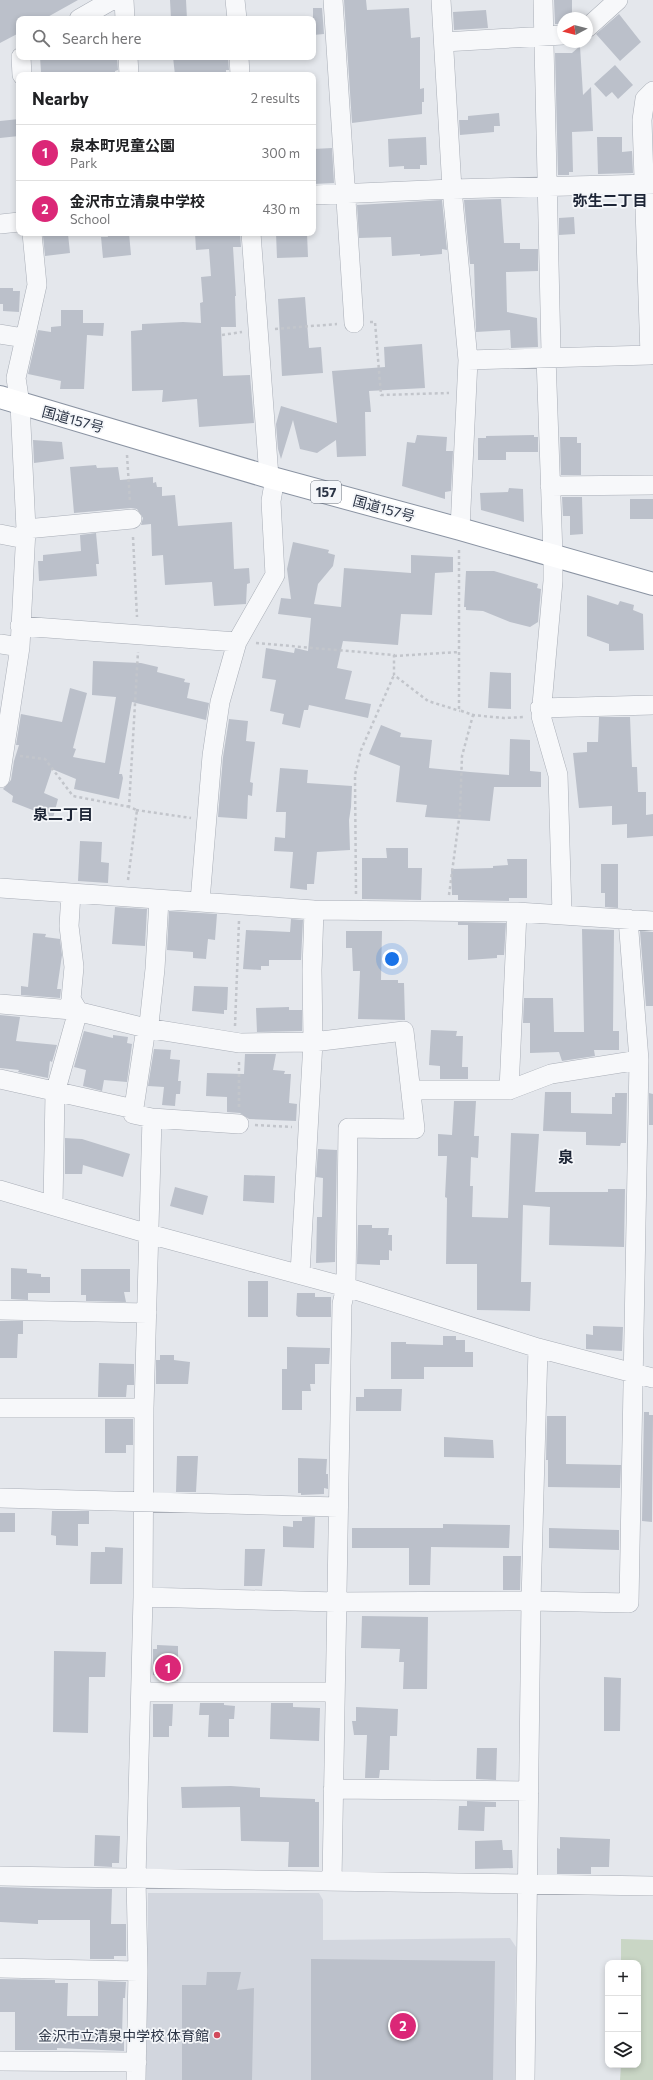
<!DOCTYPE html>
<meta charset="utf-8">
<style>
body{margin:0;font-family:Commissioner,"Noto Sans JP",sans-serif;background:#f2f2f2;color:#202124}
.controls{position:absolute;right:12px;bottom:12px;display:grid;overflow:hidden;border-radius:8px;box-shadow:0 2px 6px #0003}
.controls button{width:36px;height:36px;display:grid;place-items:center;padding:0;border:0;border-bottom:1px solid #e0e0e0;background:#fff;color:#202124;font:20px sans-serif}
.compass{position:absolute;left:557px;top:12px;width:36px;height:36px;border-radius:50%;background:#fff;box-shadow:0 2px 6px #0003;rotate:263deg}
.you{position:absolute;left:392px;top:959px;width:14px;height:14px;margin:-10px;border:3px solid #fff;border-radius:50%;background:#1a73e8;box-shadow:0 0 0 6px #1a73e833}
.badge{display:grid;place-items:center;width:26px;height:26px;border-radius:50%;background:#db2777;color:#fff;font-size:13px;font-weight:700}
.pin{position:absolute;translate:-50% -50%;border:2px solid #fff;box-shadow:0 1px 4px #0006}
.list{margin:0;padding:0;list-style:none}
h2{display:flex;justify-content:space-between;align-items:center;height:52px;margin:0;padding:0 16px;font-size:17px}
h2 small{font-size:13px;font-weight:400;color:#757577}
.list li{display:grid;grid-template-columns:26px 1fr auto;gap:12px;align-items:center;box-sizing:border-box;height:56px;padding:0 16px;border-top:1px solid #e0e0e0}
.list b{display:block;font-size:15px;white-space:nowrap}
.list p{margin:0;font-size:13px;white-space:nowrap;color:#757577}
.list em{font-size:13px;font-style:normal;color:#757577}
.icon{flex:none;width:22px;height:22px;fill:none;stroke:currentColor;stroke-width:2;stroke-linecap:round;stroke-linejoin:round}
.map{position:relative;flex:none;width:653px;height:2080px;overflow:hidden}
.search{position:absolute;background:#fff;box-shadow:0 2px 6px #0003;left:16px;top:16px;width:300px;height:44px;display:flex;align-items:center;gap:10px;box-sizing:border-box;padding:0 14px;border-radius:8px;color:#757577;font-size:15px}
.panel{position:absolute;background:#fff;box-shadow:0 2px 6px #0003;left:16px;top:72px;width:300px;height:164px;border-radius:8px}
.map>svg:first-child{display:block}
</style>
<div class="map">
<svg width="653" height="2080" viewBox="0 0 653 2080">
<rect width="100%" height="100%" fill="#e4e7ec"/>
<path fill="#d2d6de" d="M148,1893H319L323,1900V1940L510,1938L516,1947L515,2080H146Z"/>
<path fill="#c9d6c5" d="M621,1939L653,1940V2080H620L621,2065H638V1963H621Z"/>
<path fill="#bbc0ca" d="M0,0H78L44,19H19V33L0,43Z
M170,0H186L187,19H171Z
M344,0H366L367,10L409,8L411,38L420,37V89L424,88V102H422V114L352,123Z
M554,0H572V18H563V24H555Z
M313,8H322L324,34L313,35Z
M486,10L488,28L454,30L453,12Z
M619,14L641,42L620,61L596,34Z
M580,46L583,95L591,87L593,131L572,132L573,172H569V175H558L555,53H572Z
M40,57H117L118,70L115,71V74L104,75H44V72H41Z
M173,57H228L229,70H226V75H175Z
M615,65L633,85L618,99L612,92L606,97L594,84Z
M499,113L500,126H494V132L460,135L459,120H468V116Z
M19,119V136L0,138V121Z
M426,137L427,165H420V169H404V166L389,167L388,139Z
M597,137H622V152L632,151L633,173L598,174Z
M332,148L334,183L313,184V149Z
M501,199L504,243H520V249H538V271L506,272L507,312L537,318L538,347L511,348L510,330L476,332L474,264H470L464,200Z
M442,200L447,250L442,249V254L420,256V254L392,256L391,237L359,238L357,205Z
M574,217L575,234L559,235V218Z
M47,233L68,234L70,253L45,256L43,236H47Z
M107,233H129L131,255L103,258L101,237H108Z
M195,233H240L241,247H233L236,296H235L236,327H221L223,376L250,375L254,423L199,427L197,399L162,402L163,390L132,391L131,331L142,330V324L183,322L201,323L200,303L203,302L201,277L211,276L209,249L196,250Z
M276,233H307L308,257L277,258Z
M0,288H13V291H20L19,312L3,311V304H0Z
M305,297L309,348L321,347L323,373L282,376L278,299Z
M61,310H83V323H104L103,336L87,335L84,389H60L61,381L28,374L38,330L51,332V327L61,326Z
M422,344L425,388L369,391L371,412H365L366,456L337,457L336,440L317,453L300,449L293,420L281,459L278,449L276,424L281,406L337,423L332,371L385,367L384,347Z
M417,435L447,437L446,451H453L451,491L445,492V499L402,486L407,442L415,443Z
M534,435V437H538V452H506V460H478V438H486V436Z
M560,437H577V443H581V475H561Z
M33,440L62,442L64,459L34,463Z
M96,465L97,468L118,467L120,480L153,477V483L156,482L157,487H162V496L175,495L178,526L232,522L234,569L249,568L250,583L247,584L246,604L214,606L212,582L165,585L163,555L152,556L151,524L141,525L143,518L137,509L131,508L74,513L70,467Z
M509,488L523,489L524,522L481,510L480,493L508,492Z
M562,497H582L583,534L570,535V516H563Z
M630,499H653V519H630Z
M96,533L99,564H96L97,576L39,581L38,561H43V555L81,551L80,535Z
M293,542L329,550L328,553L335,555L333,566L318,584L314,604L341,607L344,568L411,573V555L453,557V572L435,573L432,615L401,614L398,645L343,641L337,668L352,671L345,699L371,704L368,718L309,705L308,710H304L300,728L282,724L284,714L270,711L276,680L262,678L266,648L294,653L295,648L308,651L311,618L278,614L281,598L291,599L287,569Z
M466,571H494L538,584L537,588L541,589L538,622L530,627L510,622L483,611L466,610V607H464Z
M587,595L618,605L620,601L634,605L633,610L643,614L644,650L609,651V644L587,636Z
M93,661L141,663L158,667L157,672L185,679L184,682L190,683L187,698L209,703L206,720L132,702L119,774H122L123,778L119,799L74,789L76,779L52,769L44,793L58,799L53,818L12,802L13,796L3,789L11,780L14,761L19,745H16L21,714L62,722L70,688L87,693L73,748L76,749L73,757L105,763L116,697L92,695Z
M490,672L511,673V709L488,708Z
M599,717H630L632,767H637L638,792H646V815L653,814V836L627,838V824L612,825V806L579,808L573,753L587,752V742H598Z
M229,719L248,721L246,741L255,742L250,782L253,783L252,796L248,795L247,819L218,817L223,757Z
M381,725L401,733L400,737L432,740L429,768L470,772L509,775L510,739L530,740V771L541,772V787H494L490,821L425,817L427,805L396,802L400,766L369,754Z
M280,768L308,770L307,783L352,786L351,807L349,820L350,850L317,852L314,884H307V890L290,888L293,852L274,851L275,837L285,838L286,812H276Z
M80,841L102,842L101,862L109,863L108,883L78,881Z
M386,848H408V868H422L421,900L362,899V858H387Z
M507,859H527V898H509V901L458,900V895H452L451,869L493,868V866L508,865Z
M601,864H618V908L605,907V893H601Z
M115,907L147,909L145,946L112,944Z
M169,911L217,914L215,940L208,939L206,959L193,958V952L167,950Z
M291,919L303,920L301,960H269V966H261V970L243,969L246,930L290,932Z
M458,922L506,923L504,955H497V958L468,960V925H458Z
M582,929L614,930L613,1031H619V1050H594L595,1056L562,1061L559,1052L530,1053V1023H523L524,998H553L554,1032H584Z
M346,931H382L381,980H398V983H404L405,1020L358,1019L360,971H353L352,948H346Z
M640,931L653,932V1006H646Z
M33,933L46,934L45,937L60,939L62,955L57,989H61L60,998L21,995V986L28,987Z
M194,986L228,987L227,1010H224V1014L192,1011Z
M289,1007V1010H302V1031L257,1032L256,1008Z
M0,1015L20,1017L16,1041L57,1045L52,1062L50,1061L48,1078L18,1072L19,1070L0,1068Z
M431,1030L457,1031L456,1036H463L462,1067H468V1079H440V1066L429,1065Z
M84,1031L113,1038V1035L128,1037L127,1043L132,1044L127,1082L104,1080L102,1091L83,1086L86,1070L74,1067Z
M154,1049L171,1050L170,1059L180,1060L178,1081H181L180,1094H176L175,1106L162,1105L164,1087L148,1086Z
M245,1054H276L273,1070L285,1071L284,1074H291L289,1103L297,1104L296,1121L249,1119L240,1113L227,1112V1097L206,1096L207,1073L244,1074Z
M545,1092H571V1113L612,1114V1097H615V1093H627L626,1143H621L620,1146L586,1145V1132L543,1131Z
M649,1093L653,1094V1125H649Z
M454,1101H476L474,1136H479L478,1158L471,1157L470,1186H473L472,1217L508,1218L511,1133L539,1134L535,1192H608V1189H625L624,1247L549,1245L550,1207L523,1205L521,1282H531L530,1311L477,1310V1264H446L447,1198L445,1197L447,1156H438V1134L452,1135Z
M65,1138L82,1139L130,1154L123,1177L83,1165L82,1174H65Z
M318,1149L337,1150L335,1262L316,1263L317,1217H322L323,1178L316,1177Z
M244,1175L275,1176L274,1203L243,1201Z
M175,1187L208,1196L203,1215L170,1206Z
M358,1225H372V1228H389L388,1235H392V1251L389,1250V1260H380V1265L357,1264Z
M11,1268L27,1269V1273L41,1274V1277H50V1293H28V1300L11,1299Z
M81,1269H130V1292H124L126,1302L86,1301V1295H81Z
M248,1281H268V1317H248Z
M297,1293H315V1297H331V1317H298L296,1315Z
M0,1321H23V1334H18L17,1358H0Z
M593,1326L623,1327L622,1351L586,1349V1334L593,1335Z
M443,1336H456V1340H465V1352H473V1367H424V1379H391V1342H406V1344L443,1345Z
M287,1347L330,1348L329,1364H315V1384H310L311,1391H302V1410H282V1369H287Z
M160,1355H174V1360L190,1362L188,1384H156V1360H160Z
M99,1363L134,1364V1385H127L126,1397H98Z
M364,1389H402L401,1411H356V1397H364Z
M644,1412H649V1415H653L652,1522L642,1521Z
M547,1416H566V1464L621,1465L620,1488L548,1487V1460H546Z
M105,1419H133V1445H126V1453H105Z
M444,1437L493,1440L494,1458L444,1457Z
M177,1456H198L196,1492H176Z
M298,1458L327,1459L326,1474H328V1489L324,1488V1494L301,1495V1493H298Z
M52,1511H89V1524H78V1546L56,1545V1536L51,1535Z
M0,1513H15V1532H0Z
M302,1517H315L314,1548L283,1547V1526L293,1527V1521H302Z
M443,1524L510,1525L509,1548L431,1547L430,1585H409V1548H352V1528H443Z
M549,1528L619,1530V1550L549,1548Z
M105,1547L123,1548L122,1584H90L91,1552H105Z
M245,1549H265L262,1586H244Z
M503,1556H521L520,1590H503Z
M362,1616L428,1617L427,1689H403L404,1662H399L400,1649L361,1648Z
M157,1645L178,1646V1681H164L165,1676L153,1675V1649H157Z
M54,1651L106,1652L105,1677H89L88,1733L53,1732Z
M604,1677L621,1678L620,1731H604Z
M200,1703H224V1705L235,1706L234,1719H229V1737H208L209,1715H199Z
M271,1703H293V1707L320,1708L319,1741L270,1739Z
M153,1704H173L172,1726H169V1737H153Z
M356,1707L398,1709L397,1736H390L389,1770H380L379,1778H365L367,1735H354L352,1721H356Z
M477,1748H497L496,1780L476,1779Z
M231,1786L260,1788V1797L315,1799V1802H319V1867H288L289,1842L241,1841L240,1807L182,1808L181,1787Z
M467,1801L496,1802V1807H485L484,1831L458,1830L459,1806H467Z
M95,1835L120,1836L119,1863H112V1867L94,1866Z
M560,1837L610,1839L609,1867H591V1874H557V1848L560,1849Z
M502,1840L503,1850H512L513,1868L475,1869V1841Z
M0,1887L60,1889H112L111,1924H126V1956H114V1959H90V1920H38V1924L0,1922Z
M311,1959L495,1961L493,2080H311Z
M207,1972H241L237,1990L254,1988L252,2080H182V1985H206Z
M0,1979L55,1980V1983H68L67,2016H98V1981L126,1982L125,1998H123L122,2037H124V2051L57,2048V2050H15V2012H0Z"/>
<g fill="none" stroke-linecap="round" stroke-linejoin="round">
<defs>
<path id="minor" d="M124,0L125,19
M235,0L237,19
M333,0L354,323
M441,0L452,189L468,360L460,529
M543,0L551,352L546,357L553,555V581L541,716L558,775L562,914
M79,19L112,0
M587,28L618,0
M444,42L563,35
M21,57L22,75
M128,57L129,75
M239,57L240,75
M313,195L452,189L653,184
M0,224L19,222
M251,233L269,477
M0,334L24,338
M468,360L650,355L642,120L645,99L653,91
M550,486L653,485
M26,529L132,519
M0,534L25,539
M20,626L237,642
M0,644L20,647
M540,708L653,705
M0,778L20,647L26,529L20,404L16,378L37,285L32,233
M0,888L314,910L517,912L653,921
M200,901L212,756L220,702L237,642L275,575L271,501L275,478
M0,1004L72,1010L146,1028L240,1043L313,1042L404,1031L415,1129L348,1128L346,1287L342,1304L332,1881
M0,1079L134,1109
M411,1090H509L551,1074L639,1060
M509,1090L517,912
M152,1118L239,1124
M0,1190L149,1234L346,1287L538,1348L653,1378
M53,1205L55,1093L78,1011L71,999L74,967L69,926L71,893
M300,1274L313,1042L312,970L314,910
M0,1310L147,1313
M0,1408H144
M0,1498L338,1507
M143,1597L336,1602L531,1601L629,1603L639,1060L628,919
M141,1692H335
M333,1789L529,1791
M0,1876L653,1886
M0,1968L138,1971
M0,2061L137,2062
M136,2080L138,1971L136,1879L143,1597L144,1408L152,1118L133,1114L146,1028L149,1024L155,969L159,900
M525,2080L531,1601L538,1348"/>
<path id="highway" d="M0,397L269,477L460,529L653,584"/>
</defs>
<use href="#minor" stroke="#a9aeb7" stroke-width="20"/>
<use href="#highway" stroke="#8b94a3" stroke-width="24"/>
<path stroke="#c2c5cb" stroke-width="2.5" stroke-dasharray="3 3" stroke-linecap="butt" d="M370,322H375L381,395L449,393
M275,329L337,324
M222,335L242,332
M127,455L130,502
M133,537L137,617
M256,643L394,655V675L428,701L460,711
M394,656L459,652
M472,715L504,718L525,717
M20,756L45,759L73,796L130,807
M136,810L191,818
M128,880L137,810L129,807L138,652
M356,894L355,775L361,750L394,675
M449,895L460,812L462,756L473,715L459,710V549
M235,1026L239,921
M239,1107V1060
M255,1125L292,1127"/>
<use href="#minor" stroke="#f7f8fa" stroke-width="19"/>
<use href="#highway" stroke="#fff" stroke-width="22"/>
</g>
<circle fill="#d1495b" stroke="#f4f6f9" stroke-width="1.5" cx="217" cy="2035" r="4"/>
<g text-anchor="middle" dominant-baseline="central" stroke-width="3.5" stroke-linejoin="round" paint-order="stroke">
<rect fill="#f4f6f9" stroke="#676e7b" stroke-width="1" x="311" y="481" width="30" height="22" rx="3"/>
<g font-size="13" font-weight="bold" fill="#2b3445">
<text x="326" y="492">157</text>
</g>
<g font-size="14" fill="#2b3445" stroke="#f4f6f9">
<text transform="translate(73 419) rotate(15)">国道157号</text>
<text transform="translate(384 508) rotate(15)">国道157号</text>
</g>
<g font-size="14" fill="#2b3445" stroke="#f4f6f9" text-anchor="end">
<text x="209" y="2035">金沢市立清泉中学校 体育館</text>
</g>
<g font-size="15" font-weight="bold" fill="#1d2536" stroke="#f4f6f9">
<text x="610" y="200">弥生二丁目</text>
<text x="63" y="814">泉二丁目</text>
</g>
<g font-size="16" font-weight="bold" fill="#1d2536" stroke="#f4f6f9">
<text x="566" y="1156">泉</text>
</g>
</g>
</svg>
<div class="controls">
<button>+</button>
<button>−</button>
<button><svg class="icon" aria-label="layers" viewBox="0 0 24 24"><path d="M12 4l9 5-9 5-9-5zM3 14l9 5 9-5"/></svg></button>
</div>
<svg class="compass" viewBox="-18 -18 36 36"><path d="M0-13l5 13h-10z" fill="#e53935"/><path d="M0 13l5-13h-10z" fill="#757577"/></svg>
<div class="you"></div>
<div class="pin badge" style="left:168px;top:1668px">1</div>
<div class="pin badge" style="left:403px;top:2026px">2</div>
<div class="search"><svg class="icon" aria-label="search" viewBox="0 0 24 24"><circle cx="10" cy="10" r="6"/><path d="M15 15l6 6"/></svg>Search here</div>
<section class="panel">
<h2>Nearby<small>2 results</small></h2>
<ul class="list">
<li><span class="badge">1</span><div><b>泉本町児童公園</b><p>Park</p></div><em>300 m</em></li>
<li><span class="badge">2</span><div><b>金沢市立清泉中学校</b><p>School</p></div><em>430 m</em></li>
</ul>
</section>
</div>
